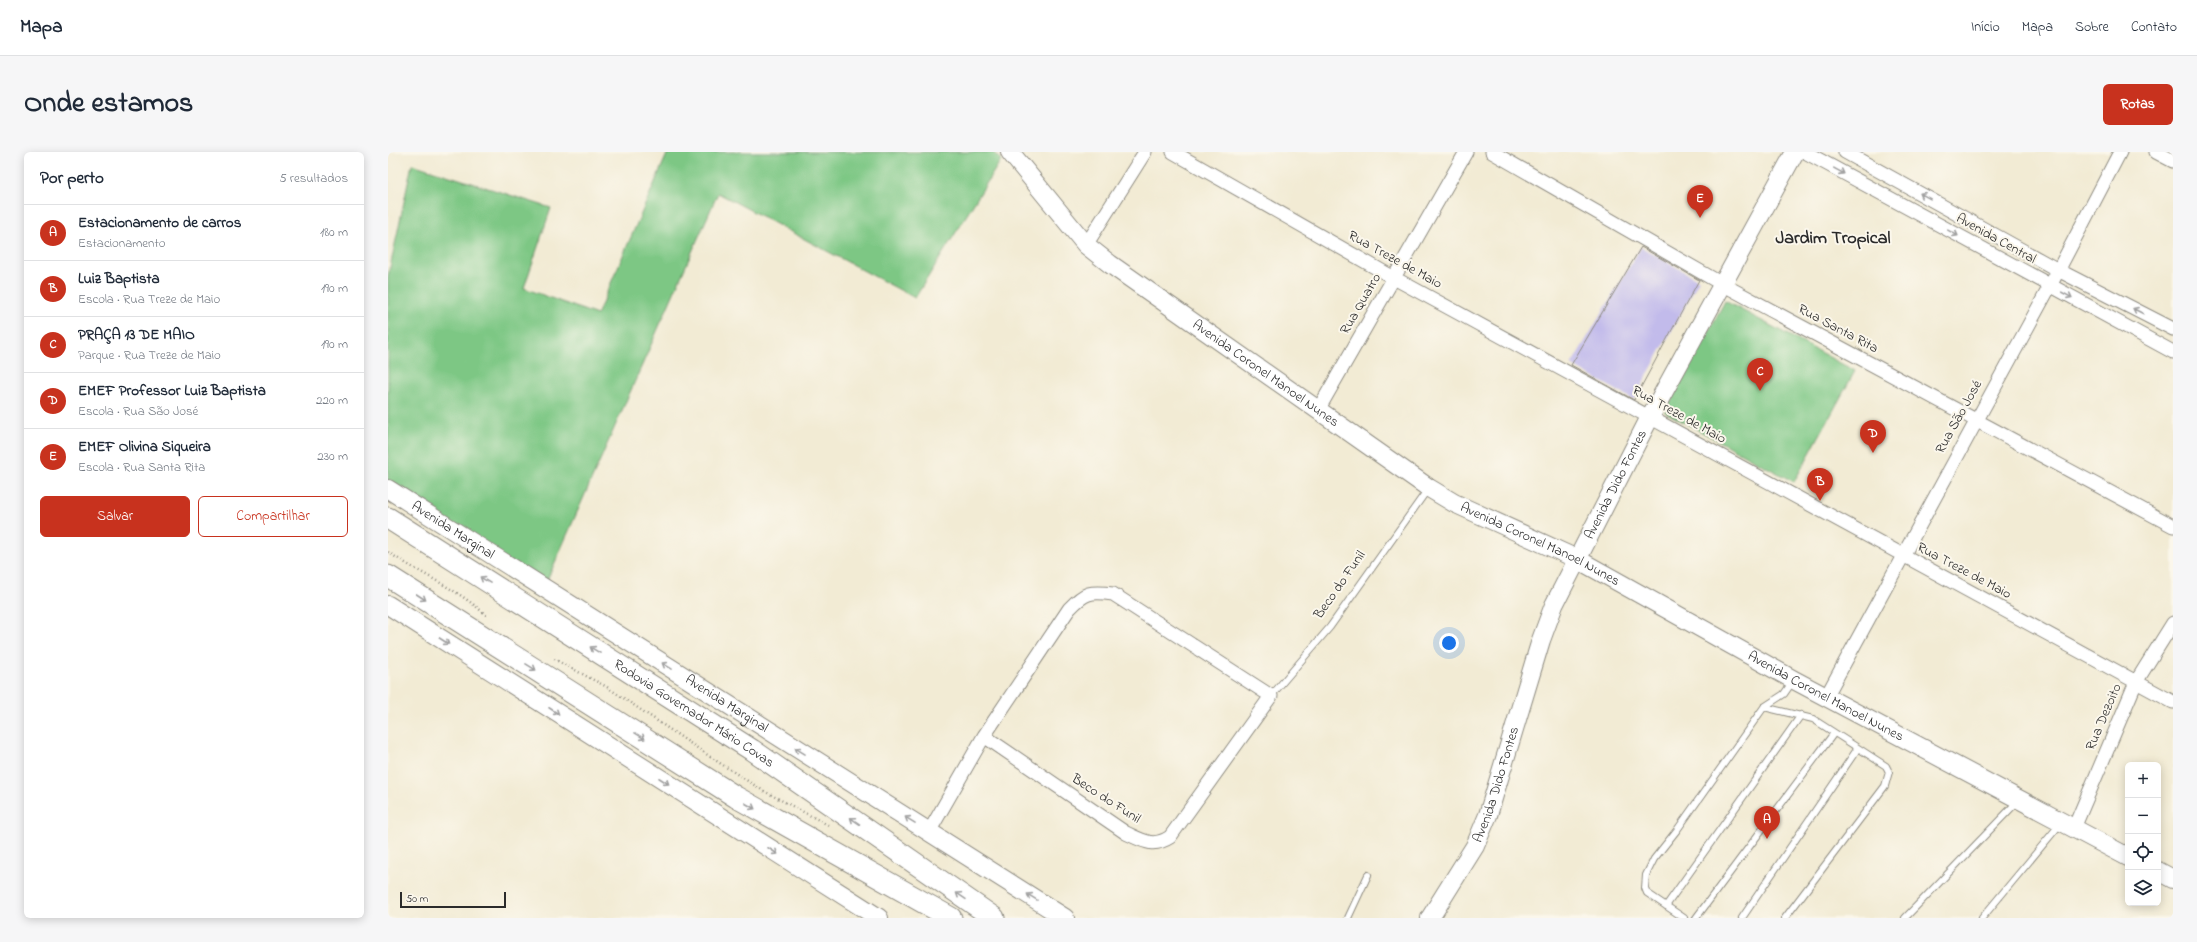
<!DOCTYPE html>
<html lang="pt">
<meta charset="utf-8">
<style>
body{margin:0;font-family:"Indie Flower",sans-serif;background:#f6f6f7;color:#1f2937}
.controls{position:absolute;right:12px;bottom:12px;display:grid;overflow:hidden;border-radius:6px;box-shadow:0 2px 10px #0003}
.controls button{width:36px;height:36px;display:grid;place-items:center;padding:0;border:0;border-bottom:1px solid #e0e1e3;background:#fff;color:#1f2937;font:20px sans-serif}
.scale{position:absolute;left:12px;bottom:10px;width:106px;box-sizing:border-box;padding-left:4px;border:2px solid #2b2b2b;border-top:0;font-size:11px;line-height:14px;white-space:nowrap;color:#2b2b2b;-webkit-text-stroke:3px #fbf7ec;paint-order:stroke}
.you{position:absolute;left:1061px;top:491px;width:14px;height:14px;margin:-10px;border:3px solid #fff;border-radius:50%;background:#1a73e8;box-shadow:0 0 0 6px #1a73e833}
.badge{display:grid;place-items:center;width:26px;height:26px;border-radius:50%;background:#c8321e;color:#fff;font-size:13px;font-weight:700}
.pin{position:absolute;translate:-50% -33px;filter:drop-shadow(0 1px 2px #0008)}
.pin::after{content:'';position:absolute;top:21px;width:14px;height:12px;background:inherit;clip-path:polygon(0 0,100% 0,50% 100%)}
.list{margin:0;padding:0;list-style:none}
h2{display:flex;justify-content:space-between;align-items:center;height:52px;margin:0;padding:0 16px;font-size:17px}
h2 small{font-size:13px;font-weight:400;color:#747a83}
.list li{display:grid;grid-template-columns:26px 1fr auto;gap:12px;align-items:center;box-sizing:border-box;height:56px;padding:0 16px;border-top:1px solid #e0e1e3}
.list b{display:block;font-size:15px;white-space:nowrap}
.list p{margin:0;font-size:13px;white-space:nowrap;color:#747a83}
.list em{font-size:13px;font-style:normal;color:#747a83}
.actions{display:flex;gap:8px;padding:12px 16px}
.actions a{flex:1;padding:9px 0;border:1px solid #c8321e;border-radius:6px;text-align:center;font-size:14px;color:#c8321e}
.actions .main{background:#c8321e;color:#fff}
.icon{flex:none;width:22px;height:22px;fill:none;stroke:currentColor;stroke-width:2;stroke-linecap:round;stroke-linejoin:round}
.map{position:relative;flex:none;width:1785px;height:766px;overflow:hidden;border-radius:6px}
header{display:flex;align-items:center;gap:24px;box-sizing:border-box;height:56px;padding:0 20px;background:#fff;border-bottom:1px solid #e0e1e3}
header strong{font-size:19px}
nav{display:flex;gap:22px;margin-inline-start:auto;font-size:14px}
.intro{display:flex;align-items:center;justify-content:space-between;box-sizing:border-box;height:96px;padding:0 24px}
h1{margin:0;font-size:28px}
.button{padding:10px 18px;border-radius:6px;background:#c8321e;color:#fff;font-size:14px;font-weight:700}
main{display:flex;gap:24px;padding:0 24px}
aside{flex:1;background:#fff;border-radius:6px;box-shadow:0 2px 10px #0003}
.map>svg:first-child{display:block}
</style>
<header>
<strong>Mapa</strong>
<nav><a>Início</a><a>Mapa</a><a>Sobre</a><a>Contato</a></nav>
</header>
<div class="intro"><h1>Onde estamos</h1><a class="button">Rotas</a></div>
<main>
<aside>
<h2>Por perto<small>5 resultados</small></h2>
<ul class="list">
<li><span class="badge">A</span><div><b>Estacionamento de carros</b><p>Estacionamento</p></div><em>180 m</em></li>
<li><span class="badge">B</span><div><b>Luiz Baptista</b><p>Escola · Rua Treze de Maio</p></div><em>190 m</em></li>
<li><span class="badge">C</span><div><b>PRAÇA 13 DE MAIO</b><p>Parque · Rua Treze de Maio</p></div><em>190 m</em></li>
<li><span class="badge">D</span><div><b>EMEF Professor Luiz Baptista</b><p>Escola · Rua São José</p></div><em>220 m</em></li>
<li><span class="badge">E</span><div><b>EMEF Olivina Siqueira</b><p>Escola · Rua Santa Rita</p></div><em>230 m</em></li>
</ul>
<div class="actions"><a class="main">Salvar</a><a>Compartilhar</a></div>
</aside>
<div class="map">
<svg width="1785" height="766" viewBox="0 0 1785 766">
<rect width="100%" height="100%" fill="#fbf7ec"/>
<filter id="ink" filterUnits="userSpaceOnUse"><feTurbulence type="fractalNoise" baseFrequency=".025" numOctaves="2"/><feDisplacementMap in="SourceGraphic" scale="8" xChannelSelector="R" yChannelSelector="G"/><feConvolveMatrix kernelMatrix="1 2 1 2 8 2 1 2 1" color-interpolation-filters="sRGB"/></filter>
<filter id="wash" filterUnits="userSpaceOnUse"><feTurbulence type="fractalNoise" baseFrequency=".012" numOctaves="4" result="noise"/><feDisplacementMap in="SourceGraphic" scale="16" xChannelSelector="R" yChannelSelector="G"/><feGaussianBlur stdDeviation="0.9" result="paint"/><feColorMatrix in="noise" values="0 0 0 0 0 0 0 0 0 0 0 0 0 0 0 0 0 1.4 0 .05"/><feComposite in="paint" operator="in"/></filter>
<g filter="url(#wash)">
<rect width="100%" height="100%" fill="#f2ebd4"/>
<path fill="#7dc784" stroke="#547958" d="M280,0H605L613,8L527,146L330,41L157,433L0,332V125L24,12L163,56L136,136L209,163Z
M1337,149L1467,219L1406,330L1277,260Z"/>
<g id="blocks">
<path fill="#c2bbeb" d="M1253,95L1311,128L1246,248L1183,213Z"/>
</g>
</g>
<g filter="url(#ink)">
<use href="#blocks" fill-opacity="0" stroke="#8e8b80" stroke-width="1"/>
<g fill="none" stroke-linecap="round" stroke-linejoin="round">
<defs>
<path id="lane" d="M883,544L942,475L1040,337
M1376,555L1425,567L1498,614L1501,620L1497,634L1397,766
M1278,754L1413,563
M960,766L980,723
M1296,766L1259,741L1257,736L1258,723L1266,707L1289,678L1376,555L1396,542L1405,529
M1308,766L1446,581
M1354,766L1470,596
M1517,766L1630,649
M1594,766L1673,671"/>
<path id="street" d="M785,0L1006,126L1785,550
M1104,0L1334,132L1785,374
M1417,0L1785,200
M1457,0L1670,118L1785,177
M1768,0L1785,9
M698,93L757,0
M930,258L1078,0
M1438,545L1662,134L1732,0
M1686,676L1748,530L1785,471
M541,680L596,584L681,457C697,440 702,439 725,442L883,544L782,685C765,696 755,689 738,681L596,584"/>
<g id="secondary">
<path id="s1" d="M622,0L698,93L722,112L1041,336L1066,351L1189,407L1406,528L1740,705"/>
<path id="s2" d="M0,337L677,766"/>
<path d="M0,453L491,766"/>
<path d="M1770,719L1785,727"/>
<path id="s3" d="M1042,766L1087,694L1100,663L1153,488L1166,453L1262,265L1407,0"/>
</g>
<g id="primary">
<path id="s4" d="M0,366L364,598L606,766"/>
<path d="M0,424L348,645L563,766"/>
</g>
</defs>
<use href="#lane" stroke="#8e8b80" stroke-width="8"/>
<use href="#street" stroke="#8e8b80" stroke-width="15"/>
<use href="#secondary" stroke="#8e8b80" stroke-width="20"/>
<use href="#primary" stroke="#8e8b80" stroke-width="23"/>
<path stroke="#8e8b80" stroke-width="2.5" stroke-dasharray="1 3" stroke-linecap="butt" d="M0,400C32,422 71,437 100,465
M166,507L219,535L327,608L374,638L440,673"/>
<use href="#lane" stroke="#fff" stroke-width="6"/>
<use href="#street" stroke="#fff" stroke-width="13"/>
<use href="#secondary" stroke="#fff" stroke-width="18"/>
<use href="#primary" stroke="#fff" stroke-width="21"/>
</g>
<defs><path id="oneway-shaft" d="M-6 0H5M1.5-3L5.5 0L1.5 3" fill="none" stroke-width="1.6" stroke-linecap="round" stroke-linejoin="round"/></defs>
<g stroke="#a0a0a0">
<use href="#oneway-shaft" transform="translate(1451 19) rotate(29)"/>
<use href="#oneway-shaft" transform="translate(1537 44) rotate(-151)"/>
<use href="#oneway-shaft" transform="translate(1565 81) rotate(29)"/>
<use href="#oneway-shaft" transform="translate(1679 143) rotate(28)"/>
<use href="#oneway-shaft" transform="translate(1750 159) rotate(-153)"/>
<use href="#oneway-shaft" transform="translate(97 428) rotate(-148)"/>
<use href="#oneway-shaft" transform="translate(33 445) rotate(33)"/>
<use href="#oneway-shaft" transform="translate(56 489) rotate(33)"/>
<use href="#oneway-shaft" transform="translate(207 498) rotate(-148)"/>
<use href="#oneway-shaft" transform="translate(279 514) rotate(-148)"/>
<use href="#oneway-shaft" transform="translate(143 515) rotate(32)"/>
<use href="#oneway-shaft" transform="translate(166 559) rotate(33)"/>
<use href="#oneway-shaft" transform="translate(252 584) rotate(32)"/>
<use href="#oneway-shaft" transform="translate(412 599) rotate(-148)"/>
<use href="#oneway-shaft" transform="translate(276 629) rotate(33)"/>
<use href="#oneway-shaft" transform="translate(362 654) rotate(30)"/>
<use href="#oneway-shaft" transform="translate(522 668) rotate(-148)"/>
<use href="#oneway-shaft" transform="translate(467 669) rotate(-145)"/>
<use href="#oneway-shaft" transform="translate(385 699) rotate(33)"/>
<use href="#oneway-shaft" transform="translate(573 744) rotate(-146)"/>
<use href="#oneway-shaft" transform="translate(644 745) rotate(-148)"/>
</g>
</g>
<g text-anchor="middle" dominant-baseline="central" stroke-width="4" stroke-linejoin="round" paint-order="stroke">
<g font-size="14" fill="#2b2b2b" stroke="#fbf7ec">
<text transform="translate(1608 87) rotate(29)">Avenida Central</text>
<text transform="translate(1007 108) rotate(29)">Rua Treze de Maio</text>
<text transform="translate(973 152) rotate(-60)">Rua Quatro</text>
<text transform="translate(1450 177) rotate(28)">Rua Santa Rita</text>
<text stroke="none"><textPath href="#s1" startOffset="341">Avenida Coronel Manoel Nunes</textPath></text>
<text transform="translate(1291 263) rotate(29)">Rua Treze de Maio</text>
<text transform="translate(1571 265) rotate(-61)">Rua São José</text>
<text stroke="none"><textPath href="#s3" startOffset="474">Avenida Dido Fontes</textPath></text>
<text stroke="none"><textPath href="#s2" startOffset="77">Avenida Marginal</textPath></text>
<text stroke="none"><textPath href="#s1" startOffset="665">Avenida Coronel Manoel Nunes</textPath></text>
<text transform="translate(1576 419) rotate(28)">Rua Treze de Maio</text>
<text transform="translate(952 433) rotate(-55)">Beco do Funil</text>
<text stroke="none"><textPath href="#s1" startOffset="989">Avenida Coronel Manoel Nunes</textPath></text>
<text stroke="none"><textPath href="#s2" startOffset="401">Avenida Marginal</textPath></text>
<text stroke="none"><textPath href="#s4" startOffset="363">Rodovia Governador Mário Covas</textPath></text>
<text transform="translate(1716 565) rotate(-67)">Rua Dezoito</text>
<text stroke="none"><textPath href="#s3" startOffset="150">Avenida Dido Fontes</textPath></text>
<text transform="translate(718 647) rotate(33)">Beco do Funil</text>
</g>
<g font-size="18" font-weight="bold" fill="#2b2b2b" stroke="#fbf7ec">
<text x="1445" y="87">Jardim Tropical</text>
</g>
</g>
</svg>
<div class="controls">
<button>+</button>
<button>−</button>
<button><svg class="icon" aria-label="locate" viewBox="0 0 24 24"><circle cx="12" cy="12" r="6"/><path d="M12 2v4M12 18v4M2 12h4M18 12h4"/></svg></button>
<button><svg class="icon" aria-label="layers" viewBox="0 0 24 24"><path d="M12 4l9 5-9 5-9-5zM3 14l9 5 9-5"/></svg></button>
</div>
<div class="scale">50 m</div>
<div class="you"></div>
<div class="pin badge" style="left:1379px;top:687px">A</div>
<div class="pin badge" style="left:1432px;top:349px">B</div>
<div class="pin badge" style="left:1372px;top:239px">C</div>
<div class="pin badge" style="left:1485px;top:301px">D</div>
<div class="pin badge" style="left:1312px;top:66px">E</div>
</div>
</main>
